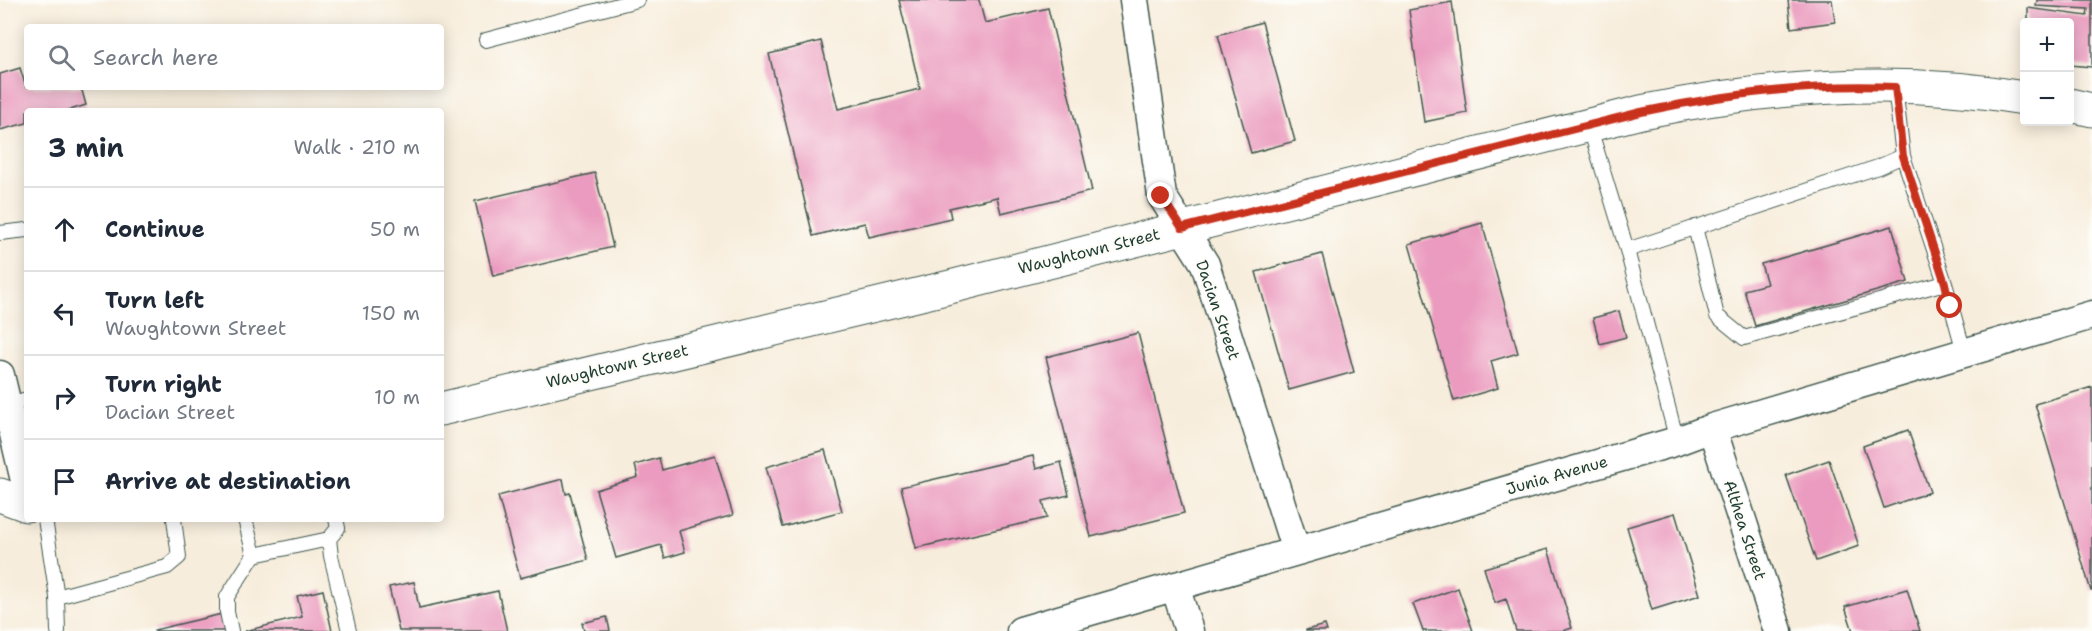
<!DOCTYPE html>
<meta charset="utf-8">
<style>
body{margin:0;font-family:"Shantell Sans",sans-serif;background:#f2f2f3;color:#1f2937}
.controls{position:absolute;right:18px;top:18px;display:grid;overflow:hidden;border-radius:6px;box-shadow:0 3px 15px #0003}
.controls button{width:54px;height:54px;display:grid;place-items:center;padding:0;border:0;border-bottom:2px solid #e0e1e3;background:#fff;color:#1f2937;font:30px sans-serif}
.stop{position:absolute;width:18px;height:18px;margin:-14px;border:4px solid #c8321e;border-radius:50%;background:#fff}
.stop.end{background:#c8321e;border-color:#fff;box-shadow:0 2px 6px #0008}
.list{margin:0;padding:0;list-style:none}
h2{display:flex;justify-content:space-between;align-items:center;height:78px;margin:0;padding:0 24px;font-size:26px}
h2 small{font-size:20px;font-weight:400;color:#747a83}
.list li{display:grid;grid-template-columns:39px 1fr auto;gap:18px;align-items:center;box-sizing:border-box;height:84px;padding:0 24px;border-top:2px solid #e0e1e3}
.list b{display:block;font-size:22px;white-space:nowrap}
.list p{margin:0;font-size:20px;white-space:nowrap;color:#747a83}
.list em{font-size:20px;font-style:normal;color:#747a83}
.icon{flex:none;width:33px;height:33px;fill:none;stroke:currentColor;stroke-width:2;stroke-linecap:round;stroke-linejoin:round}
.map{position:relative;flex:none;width:2092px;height:631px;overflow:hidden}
.search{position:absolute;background:#fff;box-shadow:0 3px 15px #0003;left:24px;top:24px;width:420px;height:66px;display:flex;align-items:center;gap:15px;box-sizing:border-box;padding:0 21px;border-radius:6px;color:#747a83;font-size:22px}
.panel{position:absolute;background:#fff;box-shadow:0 3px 15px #0003;left:24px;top:108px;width:420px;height:414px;border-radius:6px}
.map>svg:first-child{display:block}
</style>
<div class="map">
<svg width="2092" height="631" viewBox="0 0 2092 631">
<rect width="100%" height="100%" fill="#fdfcf7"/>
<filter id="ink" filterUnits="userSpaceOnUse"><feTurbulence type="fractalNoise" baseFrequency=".0167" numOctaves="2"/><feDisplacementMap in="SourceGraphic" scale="12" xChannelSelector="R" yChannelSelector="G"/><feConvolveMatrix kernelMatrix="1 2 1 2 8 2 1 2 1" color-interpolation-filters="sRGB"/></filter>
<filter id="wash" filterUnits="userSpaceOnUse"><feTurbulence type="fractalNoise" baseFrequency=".008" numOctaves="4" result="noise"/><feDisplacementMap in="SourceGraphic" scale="24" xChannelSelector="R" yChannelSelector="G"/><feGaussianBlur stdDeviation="1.35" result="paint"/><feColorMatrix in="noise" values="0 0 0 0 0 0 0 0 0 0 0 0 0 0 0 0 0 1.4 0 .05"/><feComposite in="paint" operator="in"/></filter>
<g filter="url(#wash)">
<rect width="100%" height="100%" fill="#f7eddc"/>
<g id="blocks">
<path fill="#eb9bbf" d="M899,0H979L985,23L1048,8L1092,191L1001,213L997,197L949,208L951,218L869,237L865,223L813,236L769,54L821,41L838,109L920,89Z
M1788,0H1832L1835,22L1791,28Z
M2037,0H2092V67L2070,65V22H2028V8L2087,16L2088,9L2036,6Z
M1452,2L1467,113L1424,122L1409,10Z
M1262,22L1295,141L1251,153L1218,35Z
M20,68L26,87H81L86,105L67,111H27V123L0,130V74Z
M595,173L613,247L493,276L475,201Z
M1482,223L1518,353L1491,361L1498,388L1454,401L1409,244Z
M1892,226L1908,282L1755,326L1744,290L1767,284L1761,264Z
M1322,254L1354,372L1289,390L1256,272Z
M1619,311L1626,337L1600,344L1593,318Z
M1138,333L1184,513L1091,537L1046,357Z
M2092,387V591H2091L2035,404Z
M1908,430L1930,492L1884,508L1863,446Z
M825,450L842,511L783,527L766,467Z
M715,455L733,515L679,531L685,552L665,558L661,545L616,558L596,490L638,477L635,465L659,458L662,470Z
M1033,456L1036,469L1061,462L1069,495L1043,501L1047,518L916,548L901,487Z
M1829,460L1859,546L1816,561L1786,475Z
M563,479L566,494L570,493L588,560L520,578L498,496Z
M1675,513L1700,595L1652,610L1627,527Z
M1548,549L1572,628L1563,631H1516L1506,599L1495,603L1484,568Z
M414,582L419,608L498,591L507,631H399L389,587Z
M1458,588L1473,631H1423L1413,604Z
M1907,589L1920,631H1853L1845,607Z
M323,590L332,631H245L302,617L297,596Z
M222,614L226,631H154V630Z
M607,617L610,631H584L582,623Z
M1325,625L1327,631H1306V630Z"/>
</g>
</g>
<g filter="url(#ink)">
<use href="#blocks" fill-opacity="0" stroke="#3f574d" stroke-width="1.5"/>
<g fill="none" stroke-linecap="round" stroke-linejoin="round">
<defs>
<path id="service" d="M486,40L637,0
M1589,125L1627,250
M1903,156L1945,283
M1695,227L1717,316L1744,338L1945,283L1964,352
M0,233L27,230
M7,405L27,399
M1677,441L1627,250L1878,167L1903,156L1895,87
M45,519L57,597L58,631
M245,519L254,555
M329,539L331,556L349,631
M57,597L167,567L179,557L174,519
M231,631L227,612V597L254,555L329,539L338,528L336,519"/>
<path id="minor" d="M1134,0L1162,196L1205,264L1296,551
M0,375L27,489
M1712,428L1778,631
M1175,586L1189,631
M1021,631L1677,441L1712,428L2092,315"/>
<path id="primary" d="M2070,105L2092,110
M441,409L950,287L1641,112C1767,86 1897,76 2024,98
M0,495L27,505"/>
</defs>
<use href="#service" stroke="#3f574d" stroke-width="16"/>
<use href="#minor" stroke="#3f574d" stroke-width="31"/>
<use href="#primary" stroke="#3f574d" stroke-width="35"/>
<use href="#service" stroke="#fff" stroke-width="14"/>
<use href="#minor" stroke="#fff" stroke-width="28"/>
<use href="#primary" stroke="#fff" stroke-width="33"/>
</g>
</g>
<g fill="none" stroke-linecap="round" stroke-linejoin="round" filter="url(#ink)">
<path stroke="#c8321e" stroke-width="8" d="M1161,196L1182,228L1641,112C1724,94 1809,83 1895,87L1903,156L1945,283L1950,306"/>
</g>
<g text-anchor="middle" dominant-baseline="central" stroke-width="4.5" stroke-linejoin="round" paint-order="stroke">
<g font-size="16" fill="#1f3d34" stroke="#fdfcf7">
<text transform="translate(1089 251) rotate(-14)">Waughtown Street</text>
<text transform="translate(1218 310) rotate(71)">Dacian Street</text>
<text transform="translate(617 366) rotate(-13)">Waughtown Street</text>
<text transform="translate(1557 475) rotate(-16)">Junia Avenue</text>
<text transform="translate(1745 530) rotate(72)">Althea Street</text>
</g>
</g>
</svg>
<div class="controls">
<button>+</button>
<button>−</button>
</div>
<div class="stop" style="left:1950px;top:306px"></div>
<div class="stop end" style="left:1161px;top:196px"></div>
<div class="search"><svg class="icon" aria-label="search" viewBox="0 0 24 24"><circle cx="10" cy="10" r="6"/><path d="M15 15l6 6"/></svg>Search here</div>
<section class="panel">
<h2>3 min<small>Walk · 210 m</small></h2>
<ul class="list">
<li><svg class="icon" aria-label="ahead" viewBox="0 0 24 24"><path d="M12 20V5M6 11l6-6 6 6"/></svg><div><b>Continue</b></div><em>50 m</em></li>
<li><svg class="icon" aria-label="left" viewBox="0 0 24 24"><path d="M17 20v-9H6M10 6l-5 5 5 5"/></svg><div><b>Turn left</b><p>Waughtown Street</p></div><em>150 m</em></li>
<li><svg class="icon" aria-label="right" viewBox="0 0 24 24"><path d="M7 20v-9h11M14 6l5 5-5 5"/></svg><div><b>Turn right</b><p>Dacian Street</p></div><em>10 m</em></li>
<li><svg class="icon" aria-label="arrive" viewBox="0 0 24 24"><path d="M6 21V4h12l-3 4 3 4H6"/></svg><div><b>Arrive at destination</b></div></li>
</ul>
</section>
</div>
